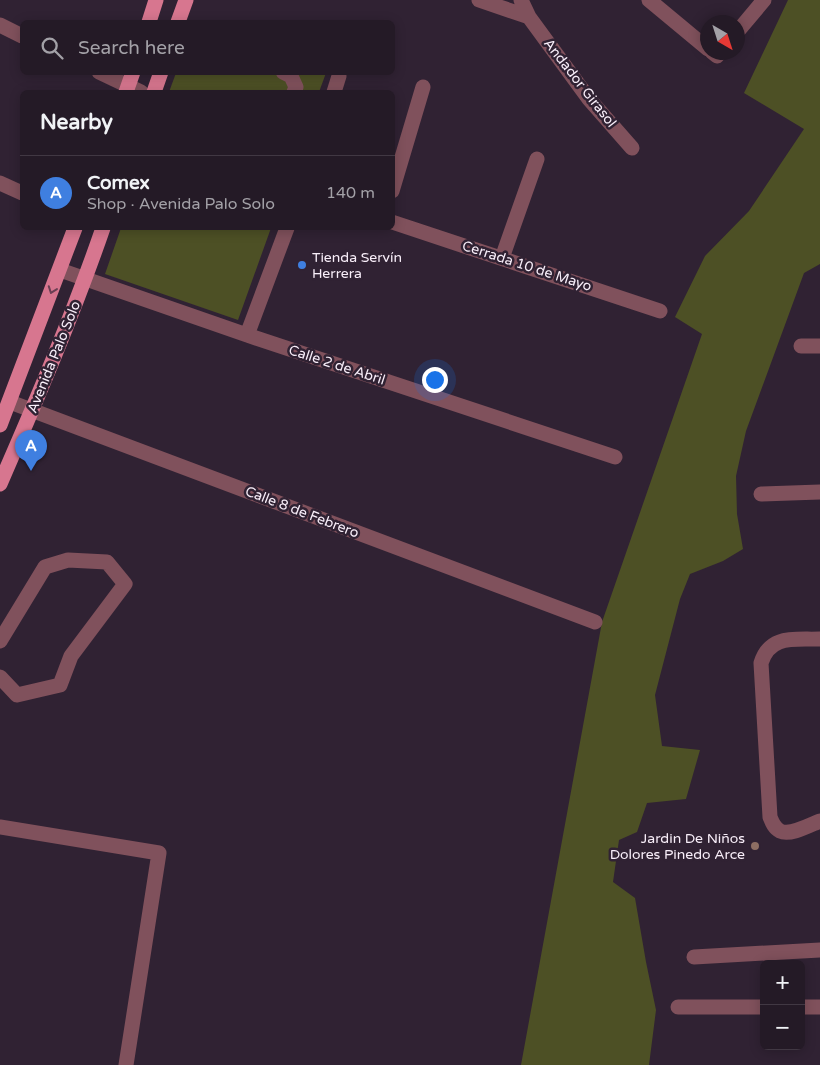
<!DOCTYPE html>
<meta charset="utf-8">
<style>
body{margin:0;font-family:"Varela Round",sans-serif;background:#302732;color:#f1f3f6}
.controls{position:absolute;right:15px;bottom:15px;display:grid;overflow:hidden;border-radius:8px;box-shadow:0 2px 12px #0003}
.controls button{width:45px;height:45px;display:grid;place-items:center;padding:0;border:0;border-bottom:1px solid #413843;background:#241a26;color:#f1f3f6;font:25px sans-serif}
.compass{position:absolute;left:700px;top:15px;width:45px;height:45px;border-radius:50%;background:#241a26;box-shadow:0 2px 12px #0003;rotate:141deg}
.you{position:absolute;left:434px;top:379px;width:18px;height:18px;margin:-12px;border:4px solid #fff;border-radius:50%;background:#1a73e8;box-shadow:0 0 0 8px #1a73e833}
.badge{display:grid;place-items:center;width:32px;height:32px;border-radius:50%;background:#0f766e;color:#fff;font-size:16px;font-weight:700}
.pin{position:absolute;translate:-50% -41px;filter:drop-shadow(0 1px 2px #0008)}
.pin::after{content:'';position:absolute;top:26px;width:18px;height:15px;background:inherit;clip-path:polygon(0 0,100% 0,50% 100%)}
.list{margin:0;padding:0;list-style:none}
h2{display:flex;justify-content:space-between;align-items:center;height:65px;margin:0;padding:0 20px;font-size:21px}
h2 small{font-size:16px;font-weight:400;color:#a3a1a7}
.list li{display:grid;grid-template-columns:32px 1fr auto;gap:15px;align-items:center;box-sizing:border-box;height:75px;padding:0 20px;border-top:1px solid #413843}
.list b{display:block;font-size:19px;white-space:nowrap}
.list p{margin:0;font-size:16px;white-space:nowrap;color:#a3a1a7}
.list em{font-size:16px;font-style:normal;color:#a3a1a7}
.icon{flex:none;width:28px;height:28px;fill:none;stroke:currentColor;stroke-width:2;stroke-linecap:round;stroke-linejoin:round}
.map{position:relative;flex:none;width:820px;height:1065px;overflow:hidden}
.search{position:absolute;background:#241a26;box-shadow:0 2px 12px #0003;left:20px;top:20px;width:375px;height:55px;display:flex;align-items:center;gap:12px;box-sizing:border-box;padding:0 18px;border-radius:8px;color:#a3a1a7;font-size:19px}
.panel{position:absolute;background:#241a26;box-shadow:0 2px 12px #0003;left:20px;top:90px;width:375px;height:140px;border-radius:8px}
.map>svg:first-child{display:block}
</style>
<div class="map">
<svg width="820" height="1065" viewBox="0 0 820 1065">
<rect width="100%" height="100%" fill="#302233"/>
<path fill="#4d5025" d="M788,0H820V264L804,273L746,431L736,476L737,514L743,549L723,561L690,574L680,599L655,695L662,746L700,750L686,799L647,803L637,832L619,840L613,882L635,898L646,962L656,1010L649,1065H521L602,622L702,334L675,317L705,256L749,211L804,129L744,93Z
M176,73H326L319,92H169Z
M121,228H271L238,320L105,274Z"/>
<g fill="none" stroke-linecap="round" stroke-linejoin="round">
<path stroke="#80515c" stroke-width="15" d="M479,0L529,17
M521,0L529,17L589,99L632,148
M649,0L708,49
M0,25L22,36
M738,31L764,0
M712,52L717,56L720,52
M99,72L141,92
M283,72L291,76L296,87L294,92
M334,92L339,76
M0,183L22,193
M392,191L423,87
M392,222L660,311
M502,258L537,159
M60,270L247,335L615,457
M247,335L287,228
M801,346H820
M10,402L595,622
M761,494L820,492
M820,639C795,640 770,634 761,663L770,817C772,822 774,828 780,831C790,836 810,825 820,821
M0,641L45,567L68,560L107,562L125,584L71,656L60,685L17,695L0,677
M0,827L159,853L126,1065
M694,957L820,950
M678,1007H764
M801,1007H820"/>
<path stroke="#d7768f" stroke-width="15" d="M149,22L156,0
M178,22L186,0
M126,92L133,72
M154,92L161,72
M0,425L75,228
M0,484C37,399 73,315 103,228"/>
</g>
<defs><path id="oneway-chevron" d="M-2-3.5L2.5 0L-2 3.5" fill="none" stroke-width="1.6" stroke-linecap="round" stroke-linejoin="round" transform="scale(1.25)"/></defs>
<use stroke="#6a3f53" href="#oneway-chevron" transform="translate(52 290) rotate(110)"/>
<circle fill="#3f7fe0" stroke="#302233" stroke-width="2" cx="302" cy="265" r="5"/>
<circle fill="#8d6e63" stroke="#302233" stroke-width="2" cx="755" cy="846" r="5"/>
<g text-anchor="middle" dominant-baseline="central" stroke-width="5" stroke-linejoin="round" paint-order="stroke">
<g font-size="14" fill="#f8eef9" stroke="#302233">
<text transform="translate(580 83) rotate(52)">Andador Girasol</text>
<text transform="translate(527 266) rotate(18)">Cerrada 10 de Mayo</text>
<text transform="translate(54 357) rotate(-68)">Avenida Palo Solo</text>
<text transform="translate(337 365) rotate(18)">Calle 2 de Abril</text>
<text transform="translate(302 512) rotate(21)">Calle 8 de Febrero</text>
</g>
<g font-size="14" fill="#f8eef9" stroke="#302233" text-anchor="start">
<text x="312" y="257">Tienda Servín<tspan x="312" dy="16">Herrera</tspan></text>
<text x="745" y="838" text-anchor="end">Jardin De Niños<tspan x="745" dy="16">Dolores Pinedo Arce</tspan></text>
</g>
</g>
</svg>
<div class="controls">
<button>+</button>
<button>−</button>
</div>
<svg class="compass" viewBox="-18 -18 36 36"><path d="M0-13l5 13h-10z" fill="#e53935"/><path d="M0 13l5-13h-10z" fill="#a3a1a7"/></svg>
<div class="you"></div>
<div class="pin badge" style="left:31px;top:471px;background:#3f7fe0">A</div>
<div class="search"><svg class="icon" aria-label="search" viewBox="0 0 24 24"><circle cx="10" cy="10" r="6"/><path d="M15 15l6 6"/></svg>Search here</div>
<section class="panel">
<h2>Nearby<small></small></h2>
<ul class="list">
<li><span class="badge" style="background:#3f7fe0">A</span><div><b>Comex</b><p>Shop · Avenida Palo Solo</p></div><em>140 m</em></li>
</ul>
</section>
</div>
